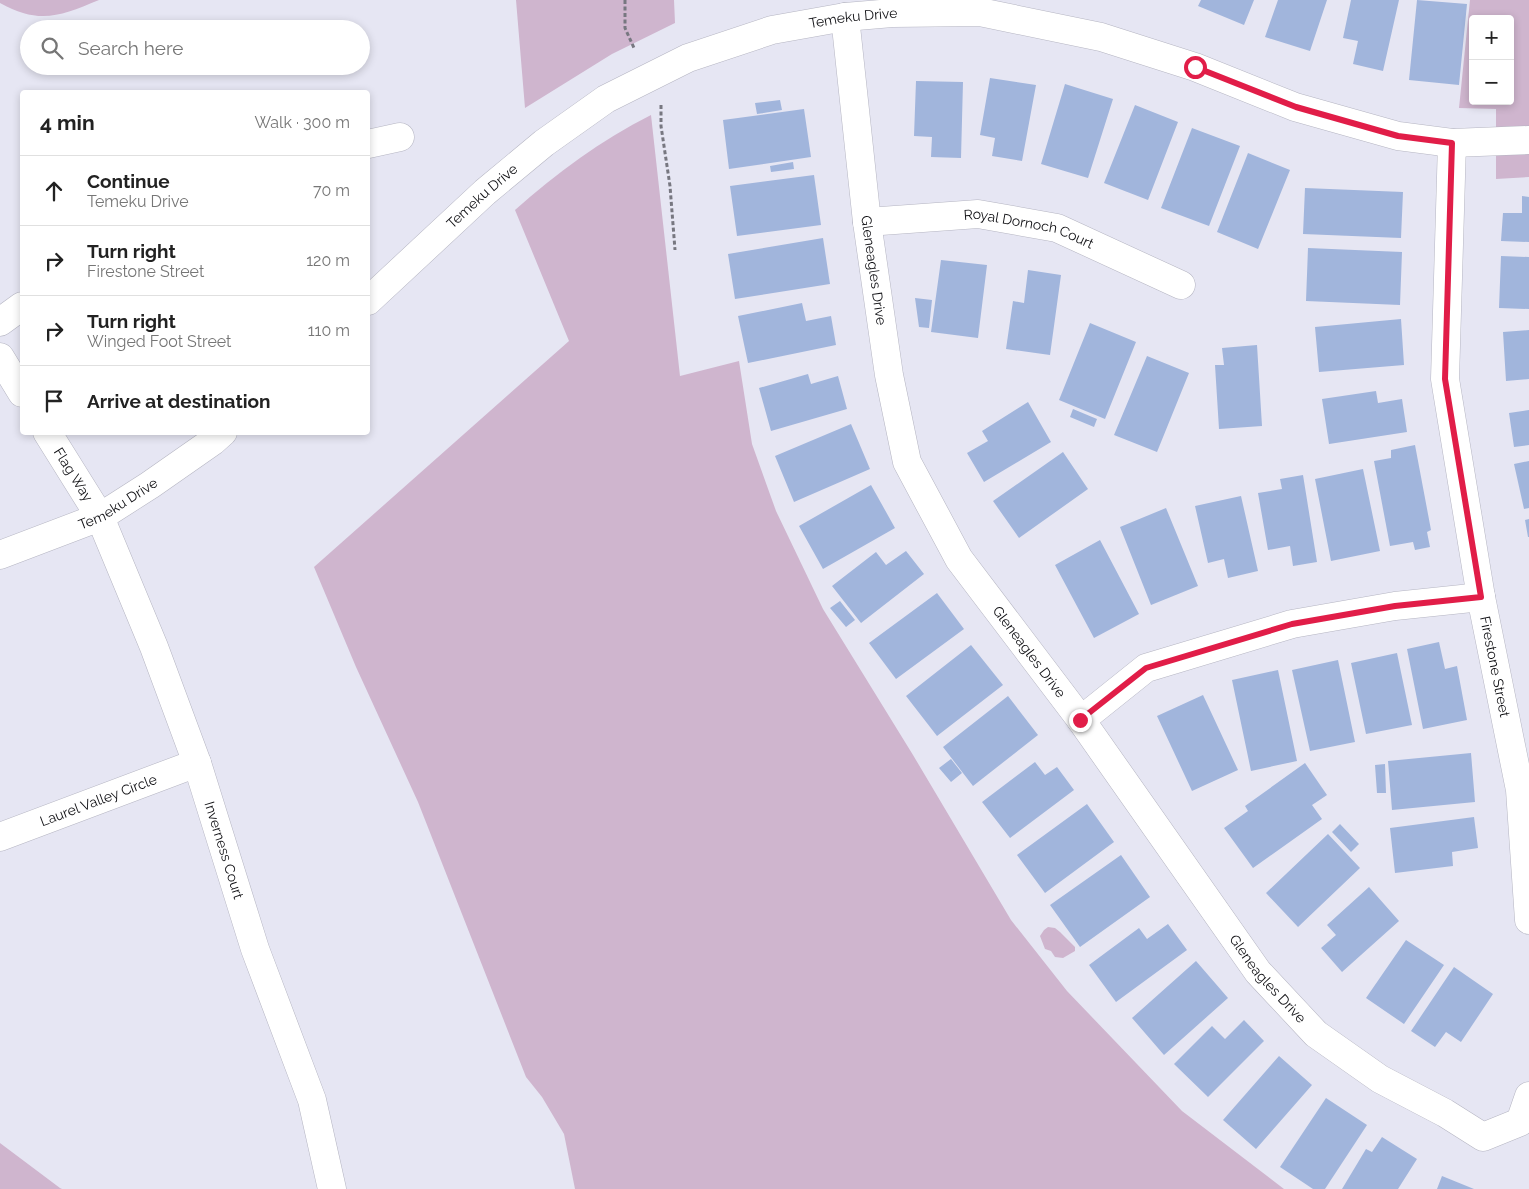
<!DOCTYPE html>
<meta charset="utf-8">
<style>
body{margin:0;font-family:Raleway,sans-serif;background:#f6f6f6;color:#222}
.controls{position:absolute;right:15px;top:15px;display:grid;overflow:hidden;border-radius:5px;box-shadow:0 2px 8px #0003}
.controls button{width:45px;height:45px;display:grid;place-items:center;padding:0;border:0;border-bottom:1px solid #e0e0e0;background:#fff;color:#222;font:25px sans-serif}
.stop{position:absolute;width:15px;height:15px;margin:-11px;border:4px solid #e11d48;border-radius:50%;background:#fff}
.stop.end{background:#e11d48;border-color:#fff;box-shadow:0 1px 5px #0008}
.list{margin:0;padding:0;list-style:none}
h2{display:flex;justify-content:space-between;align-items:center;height:65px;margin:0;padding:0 20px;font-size:21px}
h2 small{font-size:16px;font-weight:400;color:#767676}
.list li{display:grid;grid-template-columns:32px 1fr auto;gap:15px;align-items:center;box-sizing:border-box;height:70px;padding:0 20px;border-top:1px solid #e0e0e0}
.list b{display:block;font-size:19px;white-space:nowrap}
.list p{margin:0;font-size:16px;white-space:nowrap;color:#767676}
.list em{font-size:16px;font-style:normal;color:#767676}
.icon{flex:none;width:28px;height:28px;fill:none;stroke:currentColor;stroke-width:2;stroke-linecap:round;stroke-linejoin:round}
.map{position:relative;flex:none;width:1529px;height:1189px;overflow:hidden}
.search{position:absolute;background:#fff;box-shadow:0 2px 8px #0003;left:20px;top:20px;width:350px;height:55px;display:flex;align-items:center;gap:12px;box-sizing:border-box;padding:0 18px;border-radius:28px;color:#767676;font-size:19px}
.panel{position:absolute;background:#fff;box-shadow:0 2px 8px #0003;left:20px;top:90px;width:350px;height:345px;border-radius:5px}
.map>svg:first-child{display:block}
</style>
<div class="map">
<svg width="1529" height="1189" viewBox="0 0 1529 1189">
<rect width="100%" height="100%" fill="#e6e6f3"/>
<path fill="#cfb5ce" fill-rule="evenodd" d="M0,0H99C60,16 40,25 0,3Z
M516,0H674L675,23L612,54L525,108Z
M1470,0H1529V177L1496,179V109L1459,108ZM1473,19H1510V101H1473Z
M651,115L680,376L739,361L752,444L776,511L823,609L913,755L1011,920L1067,991L1182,1111L1284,1189H575L564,1134L542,1097L526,1077L418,802L356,667L314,567L569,341L515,210C557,173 601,140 651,115Z
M1048,927L1055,928L1060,932L1075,947V951L1063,958L1055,957L1051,951L1045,949L1040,936L1044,930Z
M0,1143L60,1188L62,1189H0Z"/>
<path fill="#a1b5dc" d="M1201,0H1254L1244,25L1198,6Z
M1278,0H1327L1310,51L1265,37Z
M1351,0H1399L1383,71L1353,64L1358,41L1343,38Z
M1417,0L1467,4L1459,85L1409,80Z
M990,78L1036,85L1022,161L992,156L995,138L980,135Z
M916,81L963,82L961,158L931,157L932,137L914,136Z
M1065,84L1113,99L1088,178L1041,164Z
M780,100L782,110L757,114L755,103Z
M1135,105L1178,122L1148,200L1104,183Z
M804,109L811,157L729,169L723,120Z
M1192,128L1240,146L1209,226L1161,208Z
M1248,153L1290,170L1258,249L1217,232Z
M793,162L794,169L771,172L770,166Z
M814,175L821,225L737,236L730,186Z
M1305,188L1403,192L1401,238L1303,234Z
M1522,196L1529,197V242L1501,241L1503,213H1522Z
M823,238L830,284L735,299L728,254Z
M1308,248L1402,252L1400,305L1306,301Z
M1501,256L1529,257V309L1499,308Z
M941,260L987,265L978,338L931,332Z
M1028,270L1061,275L1050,355L1006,349L1013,301L1024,303Z
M915,298L932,300L929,328L919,327Z
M802,303L806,321L831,316L836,345L748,363L738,316Z
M1401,319L1404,365L1319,372L1315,327Z
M1090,323L1136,342L1105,419L1059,400Z
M1529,330V379L1506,381L1503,332Z
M1257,345L1262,426L1219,429L1215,365H1224L1222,348Z
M1147,356L1189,373L1157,452L1114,435Z
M808,374L811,384L838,376L847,409L771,431L759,388Z
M1376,391L1378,403L1402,399L1407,432L1329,444L1322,399Z
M1028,402L1051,442L984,482L967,453L988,441L982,431Z
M1073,409L1097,419L1094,427L1070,417Z
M1529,410V445L1514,447L1509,413Z
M851,424L870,469L794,502L775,456Z
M1415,445L1431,530L1427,532L1430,547L1415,550L1413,542L1390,546L1374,461L1391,458V450Z
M1063,452L1088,489L1019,538L993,501Z
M1529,461V508L1524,509L1514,464Z
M1363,469L1380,551L1331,561L1315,479Z
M1303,475L1317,562L1293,566L1290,546L1268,550L1258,493L1282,489L1280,479Z
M871,485L895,528L823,569L799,526Z
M1241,496L1258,571L1228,578L1224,559L1208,563L1195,506Z
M1166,508L1198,586L1151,605L1120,527Z
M1529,519V537H1528L1525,520Z
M1100,540L1139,614L1094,638L1055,565Z
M906,551L924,574L861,623L832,586L876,552L886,565Z
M937,593L964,629L896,679L869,643Z
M840,601L855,620L846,627L830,608Z
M1439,642L1445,669L1457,666L1467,720L1423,729L1407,649Z
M971,645L1003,685L937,736L906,696Z
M1397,653L1412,725L1366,734L1351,663Z
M1338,660L1355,742L1310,751L1292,670Z
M1278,670L1297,761L1251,771L1232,680Z
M1203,695L1238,770L1192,791L1157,716Z
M1008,696L1038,735L973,786L943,747Z
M1471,753L1475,802L1392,810L1388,761Z
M951,759L962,773L951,782L939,768Z
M1035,762L1045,775L1057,767L1074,790L1010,838L982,802Z
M1305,763L1327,795L1312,805L1322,819L1253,868L1224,828L1248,811L1245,806Z
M1385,764L1386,793H1377L1375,765Z
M1087,804L1114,842L1045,893L1017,855Z
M1474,817L1478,848L1452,852L1453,866L1395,873L1390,828Z
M1340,824L1359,844L1351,852L1332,832Z
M1328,834L1360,868L1298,927L1266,893Z
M1121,855L1150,897L1080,947L1050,905Z
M1369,887L1399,921L1342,972L1321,948L1336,935L1327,925Z
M1168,924L1187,950L1116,1002L1089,965L1139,928L1147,939Z
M1406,940L1444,965L1404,1024L1366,998Z
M1196,961L1228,998L1164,1055L1132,1018Z
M1454,967L1493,994L1461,1042L1446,1032L1435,1047L1411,1031Z
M1244,1020L1264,1041L1208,1097L1174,1064L1212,1026L1225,1039Z
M1279,1056L1312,1085L1256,1149L1223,1120Z
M1326,1098L1367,1125L1325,1189H1313L1280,1167Z
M1382,1137L1417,1159L1398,1189H1342L1366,1149L1372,1152Z
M1442,1176L1474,1189H1437Z"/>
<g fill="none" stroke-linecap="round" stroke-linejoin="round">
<defs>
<g id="minor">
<path id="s1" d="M845,17L867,222L889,375L907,462L959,559L1081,720L1258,972L1316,1034L1380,1079L1445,1113L1483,1137L1520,1122L1529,1096"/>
<path id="s2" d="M1452,143L1445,379L1481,597L1520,790L1529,920"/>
<path d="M368,144L400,137"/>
<path id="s3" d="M867,222L978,214L1057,228L1181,285"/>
<path id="s4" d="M368,301L485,192L544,143L606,99L688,58L772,30L845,17L892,13L980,12L1101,37L1195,67L1295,107L1398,136L1452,143L1529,140"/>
<path d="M0,322L22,306"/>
<path d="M0,357L22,393"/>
<path id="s5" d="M47,432L100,517L154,647L197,763L255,949L312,1100L332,1189"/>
<path id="s6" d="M0,555L100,517L150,485L213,441L223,432"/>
<path d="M1081,720L1146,668L1292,624L1395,606L1481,597"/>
<path id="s7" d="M0,837L197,763"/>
</g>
</defs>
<use href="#minor" stroke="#b5b5c2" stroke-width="29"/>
<path stroke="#777780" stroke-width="3" stroke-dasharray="4 2.5" stroke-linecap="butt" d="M625,0V28L634,48
M661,105V126L670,186L675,250"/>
<use href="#minor" stroke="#fff" stroke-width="28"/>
</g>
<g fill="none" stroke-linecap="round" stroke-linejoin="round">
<path stroke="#e11d48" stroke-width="6" d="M1080,720L1146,668L1292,624L1395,606L1481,597L1445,379L1452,143L1398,136L1296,107L1195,67"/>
</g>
<g text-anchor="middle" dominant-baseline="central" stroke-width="4" stroke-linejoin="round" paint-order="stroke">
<g font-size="14" fill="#0f0f13" stroke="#e6e6f3">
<text stroke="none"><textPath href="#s4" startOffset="575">Temeku Drive</textPath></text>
<text stroke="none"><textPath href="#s4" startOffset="155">Temeku Drive</textPath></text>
<text stroke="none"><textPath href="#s3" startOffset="164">Royal Dornoch Court</textPath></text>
<text stroke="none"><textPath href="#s1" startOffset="255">Gleneagles Drive</textPath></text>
<text stroke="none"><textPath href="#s5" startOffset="50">Flag Way</textPath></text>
<text stroke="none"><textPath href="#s6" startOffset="129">Temeku Drive</textPath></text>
<text stroke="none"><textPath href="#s1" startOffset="676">Gleneagles Drive</textPath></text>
<text stroke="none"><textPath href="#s2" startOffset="528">Firestone Street</textPath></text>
<text stroke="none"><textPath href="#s7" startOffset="105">Laurel Valley Circle</textPath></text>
<text stroke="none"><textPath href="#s5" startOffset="456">Inverness Court</textPath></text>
<text stroke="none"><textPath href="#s1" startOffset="1081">Gleneagles Drive</textPath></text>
</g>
</g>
</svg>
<div class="controls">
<button>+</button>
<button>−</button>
</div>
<div class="stop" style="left:1195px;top:67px"></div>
<div class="stop end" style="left:1080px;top:720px"></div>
<div class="search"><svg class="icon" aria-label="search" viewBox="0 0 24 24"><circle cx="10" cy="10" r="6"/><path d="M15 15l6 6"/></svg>Search here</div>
<section class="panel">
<h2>4 min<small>Walk · 300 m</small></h2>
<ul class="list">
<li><svg class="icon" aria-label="ahead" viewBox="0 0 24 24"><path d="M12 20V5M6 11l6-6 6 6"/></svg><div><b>Continue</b><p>Temeku Drive</p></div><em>70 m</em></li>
<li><svg class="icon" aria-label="right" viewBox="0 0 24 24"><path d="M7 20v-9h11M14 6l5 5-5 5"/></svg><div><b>Turn right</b><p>Firestone Street</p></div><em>120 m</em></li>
<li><svg class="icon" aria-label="right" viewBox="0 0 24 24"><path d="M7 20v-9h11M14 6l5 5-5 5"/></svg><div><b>Turn right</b><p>Winged Foot Street</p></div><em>110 m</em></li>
<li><svg class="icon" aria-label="arrive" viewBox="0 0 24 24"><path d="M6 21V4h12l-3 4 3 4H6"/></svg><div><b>Arrive at destination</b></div></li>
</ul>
</section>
</div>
